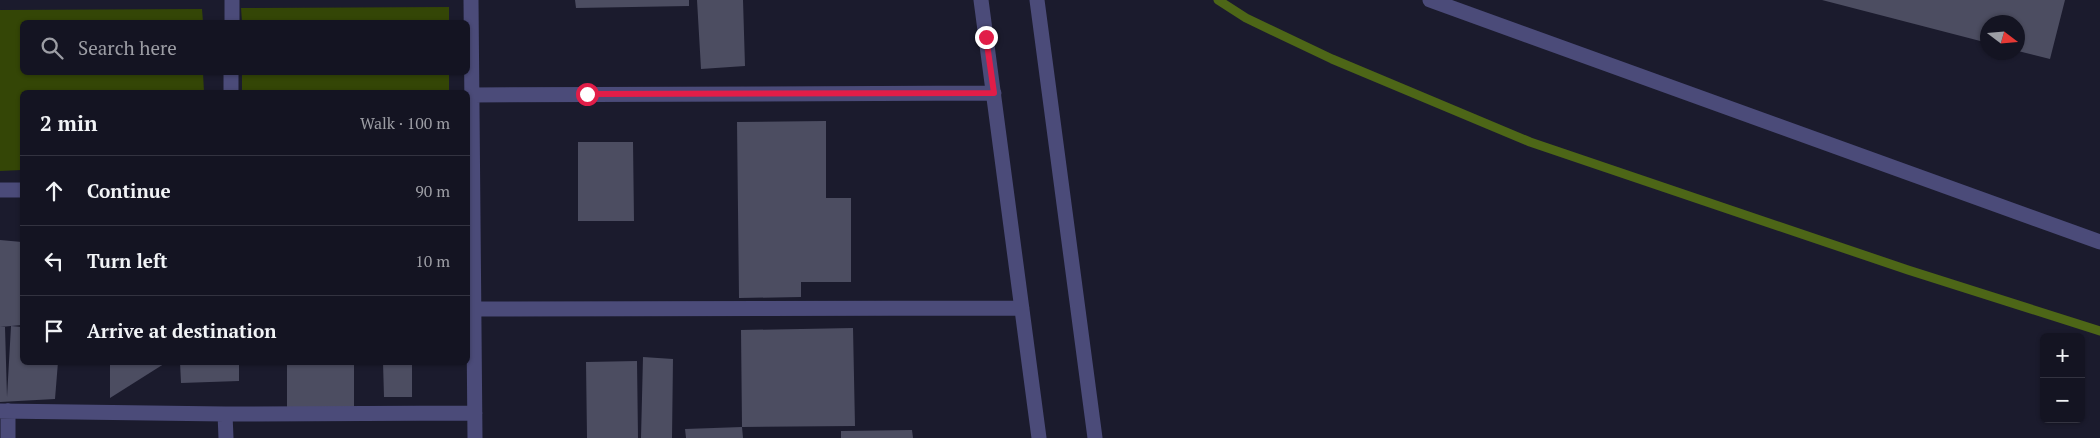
<!DOCTYPE html>
<meta charset="utf-8">
<style>
body{margin:0;font-family:"PT Serif",serif;background:#21212f;color:#f1f3f6}
.controls{position:absolute;right:15px;bottom:15px;display:grid;overflow:hidden;border-radius:8px;box-shadow:0 1px 4px #0004}
.controls button{width:45px;height:45px;display:grid;place-items:center;padding:0;border:0;border-bottom:1px solid #333340;background:#141422;color:#f1f3f6;font:25px sans-serif}
.compass{position:absolute;left:1980px;top:15px;width:45px;height:45px;border-radius:50%;background:#141422;box-shadow:0 1px 4px #0004;rotate:106deg}
.stop{position:absolute;width:15px;height:15px;margin:-11px;border:4px solid #e11d48;border-radius:50%;background:#fff}
.stop.end{background:#e11d48;border-color:#fff;box-shadow:0 1px 5px #0008}
.list{margin:0;padding:0;list-style:none}
h2{display:flex;justify-content:space-between;align-items:center;height:65px;margin:0;padding:0 20px;font-size:21px}
h2 small{font-size:16px;font-weight:400;color:#9d9ea5}
.list li{display:grid;grid-template-columns:32px 1fr auto;gap:15px;align-items:center;box-sizing:border-box;height:70px;padding:0 20px;border-top:1px solid #333340}
.list b{display:block;font-size:19px;white-space:nowrap}
.list em{font-size:16px;font-style:normal;color:#9d9ea5}
.icon{flex:none;width:28px;height:28px;fill:none;stroke:currentColor;stroke-width:2;stroke-linecap:round;stroke-linejoin:round}
.map{position:relative;flex:none;width:2100px;height:438px;overflow:hidden}
.search{position:absolute;background:#141422;box-shadow:0 1px 4px #0004;left:20px;top:20px;width:450px;height:55px;display:flex;align-items:center;gap:12px;box-sizing:border-box;padding:0 18px;border-radius:8px;color:#9d9ea5;font-size:19px}
.panel{position:absolute;background:#141422;box-shadow:0 1px 4px #0004;left:20px;top:90px;width:450px;height:275px;border-radius:8px}
.map>svg:first-child{display:block}
</style>
<div class="map">
<svg width="2100" height="438" viewBox="0 0 2100 438">
<rect width="100%" height="100%" fill="#1b1b2d"/>
<path fill="#344606" d="M449,7V22H242L241,8Z
M202,9L203,22H22V72L203,73L204,92H22V170L0,171V10Z
M242,73H449V92H242Z"/>
<g fill="none" stroke-linecap="round" stroke-linejoin="round">
<path stroke="#4d6617" stroke-width="9" d="M1218,0L1246,18L1332,59L1530,142L1908,270L2100,331"/>
</g>
<path fill="#4c4d61" d="M575,0H689V6L576,8Z
M697,0H743L745,66L701,69Z
M1822,0H2065L2050,59L2018,51V22H1988V43Z
M826,121V198H851V282H801V297L739,298L737,122Z
M578,142H633L634,221H578Z
M0,240L22,242V325L0,327Z
M11,326L22,327V362H58L55,399L0,402V327H5L7,397Z
M853,328L855,426L742,427L741,330Z
M643,357L673,359L672,438H641Z
M637,361L638,438H587L586,362Z
M110,362H167L110,398Z
M180,362H239V381L181,383Z
M287,362H354V407H287Z
M383,362H412V397H384Z
M742,427L743,438H686L685,429Z
M912,430L913,438H841V431Z"/>
<g fill="none" stroke-linecap="round" stroke-linejoin="round">
<path stroke="#4b4b79" stroke-width="15" d="M471,0L475,438
M981,0L1039,438
M1037,0L1095,438
M1430,0L2100,242
M232,22V0
M231,92V72
M471,95L994,93
M0,190H22
M473,309L1022,308
M0,411L225,414L475,413
M225,414L226,438
M8,438V411"/>
</g>
<g fill="none" stroke-linecap="round" stroke-linejoin="round">
<path stroke="#e11d48" stroke-width="6" d="M587,94L994,93L986,37"/>
</g>
</svg>
<div class="controls">
<button>+</button>
<button>−</button>
</div>
<svg class="compass" viewBox="-18 -18 36 36"><path d="M0-13l5 13h-10z" fill="#e53935"/><path d="M0 13l5-13h-10z" fill="#9d9ea5"/></svg>
<div class="stop" style="left:587px;top:94px"></div>
<div class="stop end" style="left:986px;top:37px"></div>
<div class="search"><svg class="icon" aria-label="search" viewBox="0 0 24 24"><circle cx="10" cy="10" r="6"/><path d="M15 15l6 6"/></svg>Search here</div>
<section class="panel">
<h2>2 min<small>Walk · 100 m</small></h2>
<ul class="list">
<li><svg class="icon" aria-label="ahead" viewBox="0 0 24 24"><path d="M12 20V5M6 11l6-6 6 6"/></svg><div><b>Continue</b></div><em>90 m</em></li>
<li><svg class="icon" aria-label="left" viewBox="0 0 24 24"><path d="M17 20v-9H6M10 6l-5 5 5 5"/></svg><div><b>Turn left</b></div><em>10 m</em></li>
<li><svg class="icon" aria-label="arrive" viewBox="0 0 24 24"><path d="M6 21V4h12l-3 4 3 4H6"/></svg><div><b>Arrive at destination</b></div></li>
</ul>
</section>
</div>
